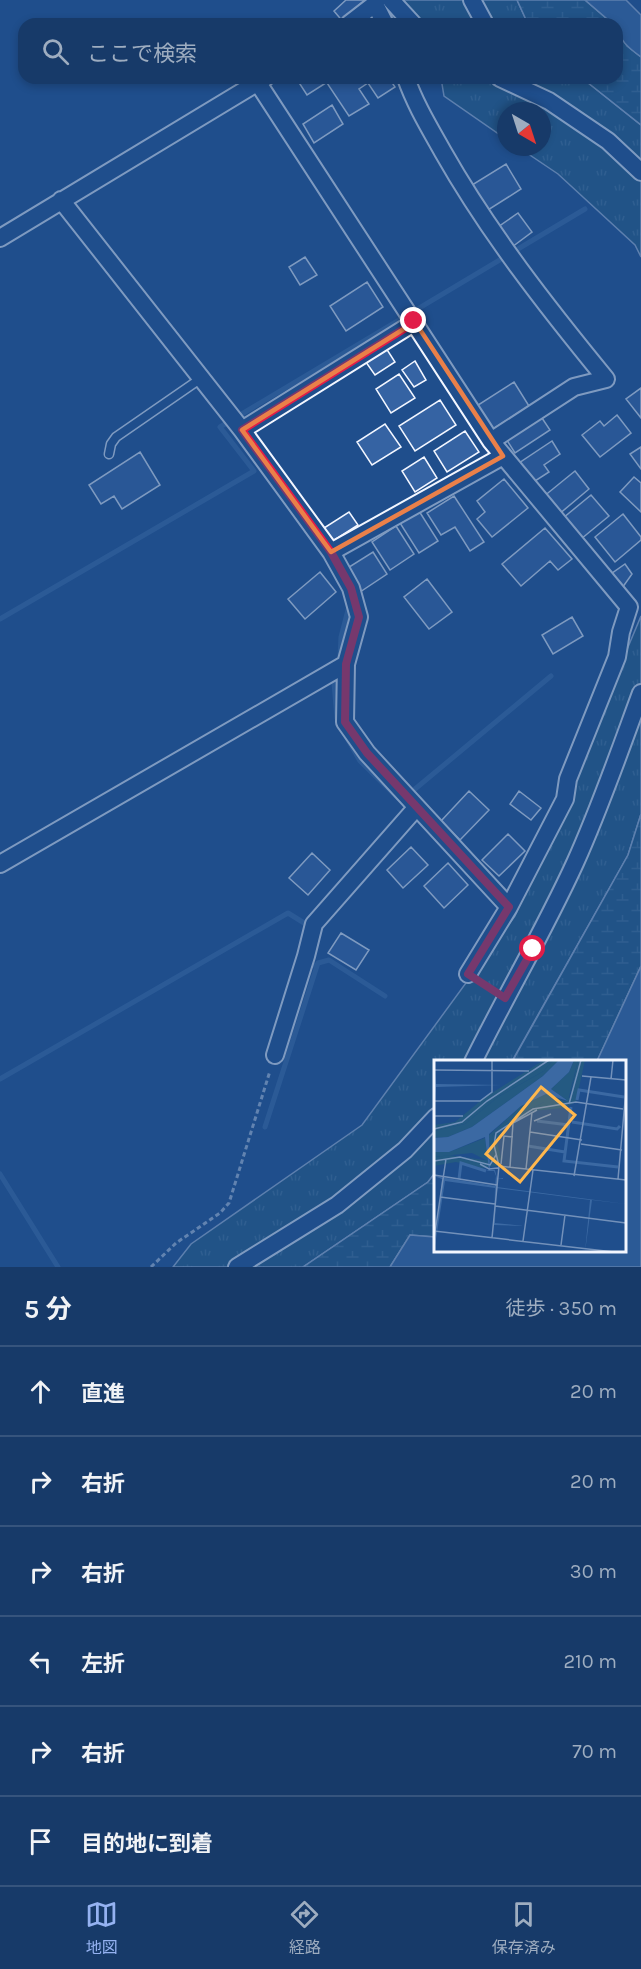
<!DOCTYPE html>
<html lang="ja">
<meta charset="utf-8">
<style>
body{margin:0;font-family:Karla,"Noto Sans JP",sans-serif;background:#20416f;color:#f1f3f6}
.compass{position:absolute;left:497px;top:102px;width:54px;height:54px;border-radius:50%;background:#173a69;box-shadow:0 3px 9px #0003;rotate:141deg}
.stop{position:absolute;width:18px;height:18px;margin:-14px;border:4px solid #e11d48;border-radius:50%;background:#fff}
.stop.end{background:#e11d48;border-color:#fff;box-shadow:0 2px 6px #0008}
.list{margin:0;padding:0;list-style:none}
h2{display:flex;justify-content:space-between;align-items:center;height:78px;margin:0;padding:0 24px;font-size:26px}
h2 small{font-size:20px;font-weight:400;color:#9eadc0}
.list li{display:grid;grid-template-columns:39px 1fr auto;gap:18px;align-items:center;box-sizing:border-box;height:90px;padding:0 24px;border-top:2px solid #36547d}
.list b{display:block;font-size:22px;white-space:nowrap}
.list em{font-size:20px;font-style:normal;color:#9eadc0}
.icon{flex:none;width:33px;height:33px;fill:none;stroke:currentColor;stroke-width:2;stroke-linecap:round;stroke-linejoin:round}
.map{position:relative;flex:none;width:641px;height:1267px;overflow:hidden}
.search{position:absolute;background:#173a69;box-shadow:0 3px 9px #0003;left:18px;right:18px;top:18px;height:66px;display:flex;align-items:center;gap:15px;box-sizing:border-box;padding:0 21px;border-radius:18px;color:#9eadc0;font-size:22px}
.sheet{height:618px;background:#173a69}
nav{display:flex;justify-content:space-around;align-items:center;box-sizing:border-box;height:84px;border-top:2px solid #36547d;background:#173a69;font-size:16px;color:#9eadc0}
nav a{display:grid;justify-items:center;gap:3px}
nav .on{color:#95b2f1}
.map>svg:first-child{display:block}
</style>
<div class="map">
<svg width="641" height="1267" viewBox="0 0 641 1267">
<defs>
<pattern id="grass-tufts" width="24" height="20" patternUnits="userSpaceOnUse" patternTransform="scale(1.5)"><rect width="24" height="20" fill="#245a82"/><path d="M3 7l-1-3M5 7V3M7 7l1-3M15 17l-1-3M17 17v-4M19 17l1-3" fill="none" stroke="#447295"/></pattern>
<pattern id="wetland-marsh" width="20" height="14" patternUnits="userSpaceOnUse" patternTransform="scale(1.5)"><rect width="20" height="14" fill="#245a82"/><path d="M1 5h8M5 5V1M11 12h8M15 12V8" fill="none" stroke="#447295"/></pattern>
</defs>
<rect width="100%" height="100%" fill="#1f4e8c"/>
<path fill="url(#grass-tufts)" stroke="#a8bbd7" stroke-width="1.5" d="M404,0H517L528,24H420L406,10Z
M441,78H582L641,125V257L635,245L558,174L518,147H542V111H506V139L444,96Z
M641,616V814L628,855L512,1061L436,1062L435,1173L428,1182L303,1267H173L191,1244L362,1125L515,916Z"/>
<path fill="url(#wetland-marsh)" stroke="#a8bbd7" stroke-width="1.5" d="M517,0H585L613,24H528Z
M617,31L627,46L641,57V125L582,78H617Z
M641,814V966L597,1061L512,1062L628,855Z
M435,1173V1237L410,1235L390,1267H303L428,1182Z"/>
<path fill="#3b69a3" stroke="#a8bbd7" stroke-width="1.5" d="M585,0H626L641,15V57C630,49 617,39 617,24H613Z
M641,966V1267H390L410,1235L435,1237L436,1250H624V1062L597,1061Z"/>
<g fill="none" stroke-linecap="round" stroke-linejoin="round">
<path stroke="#3b69a3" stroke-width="5" d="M0,619L254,471L220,427L585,209
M340,658L341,637L349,606
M336,673L334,683L337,718L339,723
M343,731L360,761L402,802
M409,794L551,676
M317,966L318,963L329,960L385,996
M0,1079L288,913L309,926L310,924
M265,1127L317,966L305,963
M0,1174L58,1267"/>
</g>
<path fill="#3563a3" stroke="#f2f6ff" stroke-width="1.5" d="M346,0H365L354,9L357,12L344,23L334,11Z
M296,78H331L332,79L307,95Z
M335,78H389L395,87L378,98L368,83L359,89L369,104L349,116L327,83Z
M332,105L343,124L314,143L303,124Z
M506,164L521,189L488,210L472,185Z
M518,213L532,232L512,247L498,227Z
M305,257L317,275L300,285L289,267Z
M367,282L383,307L346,331L330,306Z
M384,345L395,362L375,375L363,358Z
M415,361L426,380L414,387L402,370Z
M399,374L415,398L391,413L376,389Z
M514,382L529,406L490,431L475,407Z
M641,388V418L626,399Z
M440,400L456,425L415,451L399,426Z
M540,415L550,430L515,453L505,437Z
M617,415L631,433L600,457L582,435L600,421L604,426Z
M385,424L401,447L372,465L357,442Z
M465,431L479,452L447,472L434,451Z
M552,441L560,454L544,465L549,472L532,483L519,463Z
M641,447V469L630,454Z
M140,452L160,485L122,509L114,496L101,504L89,485Z
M424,457L437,478L415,492L402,471Z
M575,471L589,489L558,515L543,497Z
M634,477L641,483V512L620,492Z
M504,479L528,508L492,537L477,519L485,512L477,501Z
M591,495L609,516L581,539L563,518Z
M454,496L484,542L470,551L455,527L441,535L427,513Z
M419,511L438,541L419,553L400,523Z
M349,512L358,525L333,541L324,528Z
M623,514L641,537V540L615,562L595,537Z
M396,526L414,554L390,570L372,542Z
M545,528L572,559L558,570L550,561L521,586L502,564Z
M373,552L387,574L360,592L346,569Z
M625,564L632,574L620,591L608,576Z
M320,572L336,592L305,619L288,599Z
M427,579L452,612L429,629L404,597Z
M572,617L583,636L553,654L542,635Z
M469,791L489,810L460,840L441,821Z
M519,791L541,808L531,820L510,804Z
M508,834L525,851L499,876L482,860Z
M411,847L428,865L403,888L387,870Z
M312,853L330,870L308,895L289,878Z
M448,863L468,885L444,908L424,886Z
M341,933L369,950L356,970L328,953Z"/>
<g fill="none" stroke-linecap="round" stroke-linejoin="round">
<defs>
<path id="lane" d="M109,454L111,444L116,437L200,379"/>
<path id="street" d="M391,0L413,24
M472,0L485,24
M375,4L385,24
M349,24L375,4L377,0
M406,78C415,104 429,127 443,152C489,233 547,307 606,379L574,387L491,441
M500,78L549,101L608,141L641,172
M258,83L491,441L629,607L621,632L617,657L568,779L565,799L509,907L468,974
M61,200L242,430L331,552L351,588L359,617L346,664L345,722L367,753L509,907
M0,238L265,78
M242,430L415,322
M331,552L503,456
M0,864L346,664
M275,1055L306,956L314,924L416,808
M473,1062C506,995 544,931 575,863C600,808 620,750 641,693
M237,1267L337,1205L405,1150L436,1117"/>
</defs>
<use href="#lane" stroke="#f2f6ff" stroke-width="11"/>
<use href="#street" stroke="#f2f6ff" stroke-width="20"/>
<path stroke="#b3c4dc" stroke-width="3" stroke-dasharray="4.5 3" stroke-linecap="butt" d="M151,1267L176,1243L220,1213L229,1203L270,1071"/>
<use href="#lane" stroke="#1f4e8c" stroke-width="8"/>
<use href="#street" stroke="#1f4e8c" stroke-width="16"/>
</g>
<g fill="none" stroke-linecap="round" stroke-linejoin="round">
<path stroke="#e11d48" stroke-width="8" d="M414,321L415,322L242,430L331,552L351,588L359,617L346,664L345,722L367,753L509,907L468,974L505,998L533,949"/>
</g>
<path d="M0 0H641V1267H0ZM415,322L503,456L331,552L242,430Z" fill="#1f4e8c" fill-opacity=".55" fill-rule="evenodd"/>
<path fill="none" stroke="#ea8049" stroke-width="4.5" stroke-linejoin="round" d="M415,322L503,456L331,552L242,430Z"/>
<g transform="translate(434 1060)">
<rect width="192" height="192" fill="#1f4e8c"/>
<path d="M110,0H119L110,11L64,37L31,64L0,71V65L21,62L50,38ZM144,0H151L142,42L130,48L98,51L68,70L63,82L67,98L64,106L49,108L22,102L0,106V97L15,95L57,101L58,76L68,64L110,42H130L136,37Z" fill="#245a82"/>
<path d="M119,0H125L109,16L38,67L14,77L0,78V71L31,64L64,37L110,11ZM140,0H144L134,41L117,29L135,12ZM112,34L133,42H110L68,64L58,76L60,97L56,101L55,75L87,46ZM51,78L54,101L38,93L0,97V92H15Z" fill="#245a82"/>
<path d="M0,0L2,24L68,25L2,27L0,55ZM125,0H140L135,12L117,29L134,41L112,34L87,46L55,74L56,110H61L63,118H69L70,107L69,119L63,118V127L192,144L158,140L151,192L156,140L62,128L61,163L90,166L60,165L61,128L11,121L0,192L8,119L0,116L61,126L62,116L60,111H52L55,110L51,77L15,92H0V78L14,77L38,67L109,16Z" fill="#3b69a3"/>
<path fill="none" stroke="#3b69a3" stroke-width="3" d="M143,40L145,30L190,37M137,47L130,101L184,107M103,61L135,65M138,62L183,69L186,66M94,86L131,92M25,119L27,103L52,111"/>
<path fill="none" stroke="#7391ba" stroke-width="1.5" d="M0,10L95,11M148,16L192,20M177,19L179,0M0,41H46L58,32V0M135,44L147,0M0,56H29M100,61L117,54M0,69L28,62L53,41L115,0M96,72L148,80M147,84L188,90M0,101L26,97L56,105L62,95M46,104L55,109L64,108M67,104L70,76L79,77M65,106L60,85L62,73L99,49L142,42L189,49M76,107L79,63L103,50M92,109L98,52M0,115L63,125M140,116L157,17M184,119L192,30M6,137L61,144M61,146L192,163M0,171L180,192M58,178L65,106L192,120M0,179L12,99M89,181L99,110M127,185L131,155"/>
<path fill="#ffb74d" fill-opacity="0.15" stroke="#ffb74d" stroke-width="3" d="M107,27L141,55L86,122L52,94Z"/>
<rect width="192" height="192" fill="none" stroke="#f2f6ff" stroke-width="3"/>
</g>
</svg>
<svg class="compass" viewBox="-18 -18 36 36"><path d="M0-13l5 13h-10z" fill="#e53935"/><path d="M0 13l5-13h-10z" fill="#9eadc0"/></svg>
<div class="stop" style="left:533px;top:949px"></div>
<div class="stop end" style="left:414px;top:321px"></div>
<div class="search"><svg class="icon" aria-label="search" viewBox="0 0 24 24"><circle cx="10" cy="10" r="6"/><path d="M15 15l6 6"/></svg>ここで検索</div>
</div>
<section class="sheet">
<h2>5 分<small>徒歩 · 350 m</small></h2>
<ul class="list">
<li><svg class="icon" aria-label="ahead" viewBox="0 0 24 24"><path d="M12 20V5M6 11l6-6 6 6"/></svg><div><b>直進</b></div><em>20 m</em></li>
<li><svg class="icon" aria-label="right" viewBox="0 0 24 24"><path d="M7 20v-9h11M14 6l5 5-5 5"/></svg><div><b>右折</b></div><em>20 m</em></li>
<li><svg class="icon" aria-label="right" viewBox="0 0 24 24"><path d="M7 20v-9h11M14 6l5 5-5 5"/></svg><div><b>右折</b></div><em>30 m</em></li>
<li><svg class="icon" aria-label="left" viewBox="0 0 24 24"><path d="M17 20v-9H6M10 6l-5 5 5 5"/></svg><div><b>左折</b></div><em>210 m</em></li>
<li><svg class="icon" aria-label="right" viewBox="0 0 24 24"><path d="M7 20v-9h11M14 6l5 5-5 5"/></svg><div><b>右折</b></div><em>70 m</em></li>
<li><svg class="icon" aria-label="arrive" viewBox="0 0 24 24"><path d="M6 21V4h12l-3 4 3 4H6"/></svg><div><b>目的地に到着</b></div></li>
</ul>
</section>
<nav>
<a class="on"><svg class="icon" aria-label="map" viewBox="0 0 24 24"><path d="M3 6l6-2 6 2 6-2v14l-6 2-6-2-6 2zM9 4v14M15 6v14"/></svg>地図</a>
<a><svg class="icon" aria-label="directions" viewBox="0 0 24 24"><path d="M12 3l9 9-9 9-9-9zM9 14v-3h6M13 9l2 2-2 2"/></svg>経路</a>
<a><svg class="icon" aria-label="saved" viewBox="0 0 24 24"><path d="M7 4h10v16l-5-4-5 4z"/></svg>保存済み</a>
</nav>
